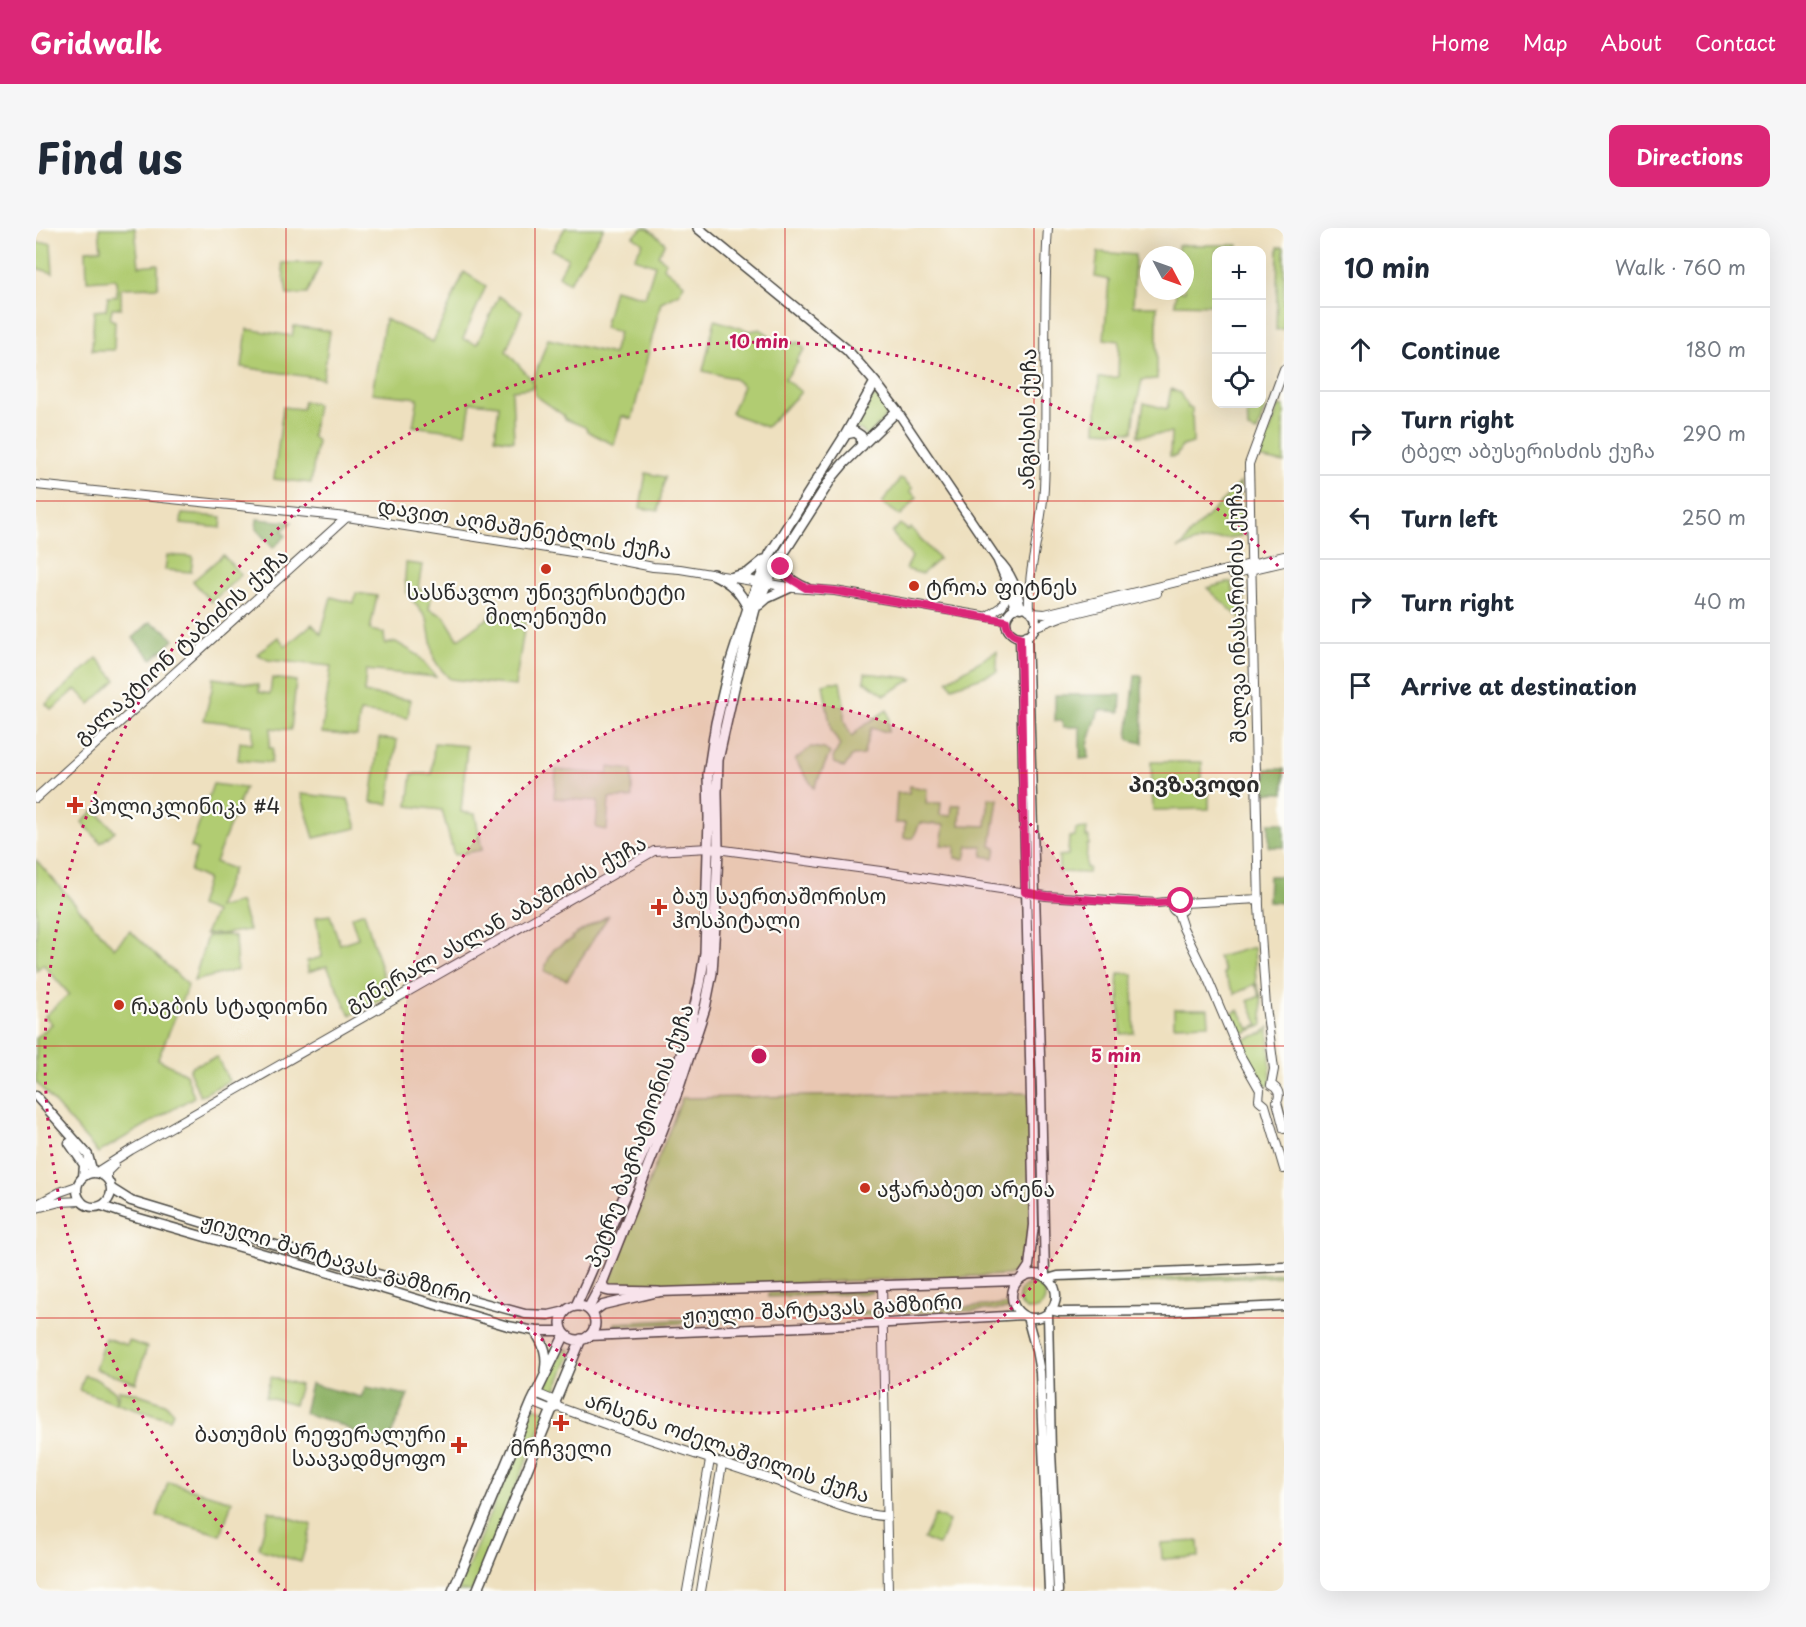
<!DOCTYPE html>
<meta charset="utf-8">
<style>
body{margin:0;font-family:"Playpen Sans","Noto Sans Georgian",sans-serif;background:#f6f6f7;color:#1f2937}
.controls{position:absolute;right:18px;top:18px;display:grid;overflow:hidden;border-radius:12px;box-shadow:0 6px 24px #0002}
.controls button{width:54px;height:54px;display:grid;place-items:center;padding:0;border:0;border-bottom:2px solid #e0e1e3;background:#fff;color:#1f2937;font:30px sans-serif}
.compass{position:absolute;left:1104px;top:18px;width:54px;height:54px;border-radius:50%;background:#fff;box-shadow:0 6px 24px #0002;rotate:131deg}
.stop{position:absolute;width:18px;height:18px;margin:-14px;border:4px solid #db2777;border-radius:50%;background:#fff}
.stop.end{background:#db2777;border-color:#fff;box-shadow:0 2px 6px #0008}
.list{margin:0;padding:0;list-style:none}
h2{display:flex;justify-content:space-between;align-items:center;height:78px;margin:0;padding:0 24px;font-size:26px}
h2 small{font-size:20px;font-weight:400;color:#747a83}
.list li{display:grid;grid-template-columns:39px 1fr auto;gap:18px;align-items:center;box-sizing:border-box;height:84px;padding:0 24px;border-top:2px solid #e0e1e3}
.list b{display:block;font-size:22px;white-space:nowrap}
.list p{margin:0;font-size:20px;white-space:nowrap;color:#747a83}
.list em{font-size:20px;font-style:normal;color:#747a83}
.icon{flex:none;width:33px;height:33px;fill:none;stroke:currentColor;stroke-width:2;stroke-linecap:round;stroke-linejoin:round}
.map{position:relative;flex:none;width:1248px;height:1363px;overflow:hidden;border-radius:12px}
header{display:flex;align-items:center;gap:36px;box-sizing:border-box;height:84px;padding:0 30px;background:#db2777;color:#fff}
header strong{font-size:28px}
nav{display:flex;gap:33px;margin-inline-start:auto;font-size:21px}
.intro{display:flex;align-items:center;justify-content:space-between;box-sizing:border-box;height:144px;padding:0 36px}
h1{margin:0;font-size:42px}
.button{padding:15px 27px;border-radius:12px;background:#db2777;color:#fff;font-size:21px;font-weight:700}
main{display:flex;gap:36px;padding:0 36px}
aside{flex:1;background:#fff;border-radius:12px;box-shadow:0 6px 24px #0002}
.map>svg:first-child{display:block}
</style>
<header>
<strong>Gridwalk</strong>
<nav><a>Home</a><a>Map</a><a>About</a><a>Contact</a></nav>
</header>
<div class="intro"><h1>Find us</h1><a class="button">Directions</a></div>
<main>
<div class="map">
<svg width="1248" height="1363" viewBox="0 0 1248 1363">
<rect width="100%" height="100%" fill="#fdfcf7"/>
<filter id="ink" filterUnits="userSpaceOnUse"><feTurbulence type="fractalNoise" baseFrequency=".0167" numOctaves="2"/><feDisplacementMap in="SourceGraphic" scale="12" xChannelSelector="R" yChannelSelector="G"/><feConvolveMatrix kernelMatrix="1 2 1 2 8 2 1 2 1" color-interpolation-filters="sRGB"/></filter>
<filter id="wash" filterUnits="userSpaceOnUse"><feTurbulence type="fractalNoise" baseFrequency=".008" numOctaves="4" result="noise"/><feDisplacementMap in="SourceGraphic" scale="24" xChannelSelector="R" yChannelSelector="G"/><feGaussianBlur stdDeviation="1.35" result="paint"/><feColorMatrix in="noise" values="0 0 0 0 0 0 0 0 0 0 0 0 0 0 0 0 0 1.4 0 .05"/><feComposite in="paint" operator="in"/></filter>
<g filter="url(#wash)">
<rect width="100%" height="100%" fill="#eee0bf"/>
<path fill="#b1cc72" stroke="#6e7c4e" stroke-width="1.5" d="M63,0H99L103,38L122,36V59L85,60V80H76L74,91L79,93L78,122H56L58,83L70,82L72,69L81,68L80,51L51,53L50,22L65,21Z
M529,0H568L533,55L523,48L532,30L516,22Z
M607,0H612L629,15L622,27L630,34L627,39L648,56L643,65L625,74L596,191L586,188L578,217L553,204L549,199L529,191L527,187L499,167L497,156L495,160L476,162L478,213L459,210L463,177L435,174L430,205L377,198L382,170L336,165L349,91L397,114L428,44L450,58L427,111L441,116L463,68L486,83L470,123L497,153L512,111L577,126L583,104L568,100L578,61L609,69L619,37L598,30L607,15L597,8Z
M0,15H15L17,45L0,40Z
M1142,17H1202L1200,22H1180V77L1139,76L1140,63H1149V27H1142Z
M1242,19H1248V101L1240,102Z
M1062,24L1099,27L1097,78H1121V151L1106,152L1099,185L1097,204L1060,202L1063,150L1082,149L1083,113L1068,111L1073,52L1059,49Z
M246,35H285L271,66L251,67Z
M679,92L714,103L724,101L748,117L752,112L758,116L762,114L769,121L760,132L762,134L749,151L765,164L730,199L695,185L707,158L697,150L667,143Z
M258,98L294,103L287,151L206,139L211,101L256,108Z
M1135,161L1144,165L1152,180H1156L1157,215L1146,218L1140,228L1134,229L1135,205L1102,208L1108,175L1131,181Z
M841,167L852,186L831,209L825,202L817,201L836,170Z
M268,173L281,176L276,208L281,213L275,255L238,251L247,179L266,181Z
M1211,176L1230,177L1221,204L1212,201Z
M1243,178L1248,179V235L1222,230L1221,228L1228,208L1233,206Z
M610,245L629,249L622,283L604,280Z
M864,251H867L877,261L874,263L881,269L865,288L846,275Z
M1204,255L1205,308L1159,314L1142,321L1148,316L1153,307Z
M146,286L186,289L185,300L145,296Z
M864,296L872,302L875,300L903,331L886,346L870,341L876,329L856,305Z
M131,327L157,329L155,344L129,342Z
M187,327L205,347L175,374L157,353Z
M370,335L386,337L382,361L396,364L393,381L408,388L422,411L464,382L469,388L490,390L479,458L414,451L403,439L398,431L391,391L371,365L369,351Z
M1195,354L1198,366L1208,363L1210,409H1205V391L1171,360Z
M320,365L341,368L334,402L348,405L349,416L360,414L382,427L400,449L330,442L328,465L374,472L372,490L324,484L321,508L286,505L295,438L232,432L221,426L242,409L250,418L276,396L285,406L295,369L318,375Z
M961,423V444L916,459L912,452Z
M61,430L80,452L54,476L40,461L16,482L10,476Z
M829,445L873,450L877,451L849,467L828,453Z
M177,450L223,457V464L234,466L236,450L260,453L255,502L235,500L233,520H237L235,535L202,532L204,514L216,516L217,498L168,492L176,461Z
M795,454H804L808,477V493L816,509L823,501L851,482L853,488L852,504L835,500L827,527L816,528L808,540L799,535L797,530L804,517L795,502L787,456Z
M343,510L361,512L353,576L335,574Z
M398,515L431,518L425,584L439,586L446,622L418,627L406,582L372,578L376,546H396Z
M775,519L788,521L794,525L778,560L759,532Z
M1115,534H1166V560H1173V581L1117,582Z
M573,539L596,542V570H573L571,602L560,600L562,573L518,570L520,542L572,546Z
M177,556L209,560L179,634L197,641L181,680L204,674L213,702L186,706H169L179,684L163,678L171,651L154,643L161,622L155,619Z
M874,558L891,561L890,575H905L904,587L915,588L916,577H925L924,597L950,598L953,570L962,571L955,618L960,620L958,630L947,628L946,618H932L929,631L919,630V618L905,617L908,597L884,595L877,610H868L869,595H859L861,565H873Z
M265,566L312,571L321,600L278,610Z
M59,582L79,603L65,615L46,594Z
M1051,600L1050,609H1053V617H1051L1050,640H1053L1052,645L1023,644V628L1032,627L1033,609L1039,608L1040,601Z
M0,632L78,720L94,703L152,757L122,831L150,846L158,869L62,925L0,854V810L16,796L9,788L33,766L7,736L0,743Z
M328,684L349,754L355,767L314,787L291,738L272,744L271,733L286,729L280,689L294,687L304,716L322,710L315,689Z
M573,687L531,752L508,743C516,721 515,721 537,711L535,709Z
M191,707L199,709L201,742L158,753L171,708Z
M1218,719L1220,754L1225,768L1227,796L1226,798L1206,806L1195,786L1203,782L1213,801L1223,797L1212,773L1224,768L1219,756L1199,766L1187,745L1189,744L1182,729Z
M1082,745L1097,746L1098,805L1085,806Z
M1138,781H1172L1173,796L1138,797Z
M1233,799L1235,857L1228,858L1224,862L1204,814L1206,812L1227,805Z
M181,829L193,853L164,868L153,842L156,838Z
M989,865L993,866L995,996L987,1035C984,1042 979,1044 972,1047L578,1062L572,1058L646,870Z
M631,874L633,875L559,1058L556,1059Z
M1248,1045V1048L1025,1058V1055Z
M983 1069a13 13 0 1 1 26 0a13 13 0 1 1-26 0Z
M836,1062V1065L732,1069V1065Z
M973,1077L974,1081L865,1086L864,1082Z
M835,1083V1087L732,1091L731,1088Z
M701,1089V1093L579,1098V1095Z
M69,1110L91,1117L93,1113L111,1119L100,1155L59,1141Z
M531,1120L533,1121L535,1125L517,1168L506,1164L526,1124Z
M49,1147L58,1150L80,1164V1175L43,1162Z
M235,1149L264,1157L258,1177L229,1169Z
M83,1162L97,1164L129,1175L137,1184L134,1191L81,1175Z
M500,1179L511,1184L436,1363H422L498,1180Z
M132,1254L196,1273L185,1307L121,1288Z
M233,1283L276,1297L265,1334L226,1322L223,1319Z
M899,1287L913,1293L903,1318L888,1311Z
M1162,1313L1163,1329L1126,1331L1125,1315Z"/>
<path fill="#8cb064" stroke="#5c6e48" stroke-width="1.5" d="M221,291L256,294L246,303L250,308L237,320L220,301Z
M114,394L129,402L138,412L116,431L97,410Z
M1099,448H1106L1107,515L1094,512L1092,509Z
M1019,467H1085L1084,484L1063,482L1052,516L1053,530L1044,531V499H1028L1025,492L1019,493Z
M1230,541H1248V565H1230Z
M1233,595H1248V619H1233Z
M1233,648H1248V675L1232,674Z
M275,1156L325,1169L330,1159L372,1167L350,1219L300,1195L268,1185Z"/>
</g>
<g filter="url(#ink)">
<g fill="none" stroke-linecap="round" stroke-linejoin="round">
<defs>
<path id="tertiary" d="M0,257L311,289L562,328L617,339L644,341L758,360L799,363L970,392
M1196,346L1248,334
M993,382C991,341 1006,301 1008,260C1012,173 1006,86 1012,0
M996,385L1009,386L1248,328
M950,389L966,378L974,362
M998,399L1027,388L1121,365
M0,570L311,289
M1136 678a6 6 0 1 1 12 0a6 6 0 1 1-12 0Z
M1147,675L1223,671
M1142,685L1147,700L1171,749L1204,827L1224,862
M1235,857L1238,841L1230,779L1223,678L1213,236L1248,141
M1235,857C1242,860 1245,867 1241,874
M1224,862L1223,872L1229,877L1248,941
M1241,874L1248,901
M59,945L95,922L618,623L673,620L852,644L1010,668L1121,675L1139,673
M71,950V944L78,937
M0,977L24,964L41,958
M1,980L24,974L45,973
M846,1056L852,1363
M500,1165L519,1173L522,1179L580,1200L743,1254C770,1265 822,1288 850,1288
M496,1174L516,1182L520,1180
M651,1363L674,1232
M665,1363L686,1236"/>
<path id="secondary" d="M861,183L961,331C975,344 981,361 985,380
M962,333L974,362L979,381
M970 394a15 15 0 1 1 30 0a15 15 0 1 1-30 0Z
M991,407L1005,860L1009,1049
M984,409L998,997L993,1038L985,1050
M0,868L52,927L56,941L59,945
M33,915L48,937L47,949
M41 962a17 17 0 1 1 34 0a17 17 0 1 1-34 0Z
M76,961L95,973L283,1030L489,1086L513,1087L530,1083
M66,978L89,986L246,1031L472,1098L499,1103H527
M976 1068a22 22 0 1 1 44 0a22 22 0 1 1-44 0Z
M1012,1051L1022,1048L1248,1039
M1014,1082L1023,1084L1135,1083L1248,1078
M556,1085L567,1077L622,1064L982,1053
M1012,1085L1015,1224L1022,1363
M991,1089L1000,1122L1004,1144L1013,1363
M552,1108L837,1096L986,1087"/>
<path id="primary" d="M810,206L819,204L825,208L826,218
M747,327C742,345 755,353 770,360
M677,346C694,354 704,363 712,380
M697,349L712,345L728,332
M723,377L731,370L755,359
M566,1055L569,1062L573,1063L622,1064
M540,1078L633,866L655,794L664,756L669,725L673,590L672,547L680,495L694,436L712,380L734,326L810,206L839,154
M525 1095a17 17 0 1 1 34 0a17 17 0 1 1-34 0Z
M552,1081L566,1055L641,865L669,780L676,745L679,696L682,621L681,564L682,532L698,460L719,381L738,340L797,248L808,235L861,183L839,154L811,122L662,0
M499,1103C508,1116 512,1127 509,1143
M417,1363L496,1174L529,1106
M441,1363L545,1111"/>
</defs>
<use href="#tertiary" stroke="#484641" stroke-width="10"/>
<use href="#secondary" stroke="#484641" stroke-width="11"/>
<use href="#primary" stroke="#484641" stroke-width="12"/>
<use href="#tertiary" stroke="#fff" stroke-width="8"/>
<use href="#secondary" stroke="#fff" stroke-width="8"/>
<use href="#primary" stroke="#fff" stroke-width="9"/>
</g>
</g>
<g fill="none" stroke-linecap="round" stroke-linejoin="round" filter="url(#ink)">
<path stroke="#db2777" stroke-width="8" d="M745,339L752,349L770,360L799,363L970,393C971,402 975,407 984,409L989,664L1010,668L1074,673L1121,675L1145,673"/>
</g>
<path fill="none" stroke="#d62828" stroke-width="1.5" stroke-opacity="0.55" d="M250,0V1363M499,0V1363M749,0V1363M998,0V1363M0,273H1248M0,545H1248M0,818H1248M0,1090H1248"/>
<circle cx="723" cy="828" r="357" fill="#c2185b" fill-opacity=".12"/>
<g fill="none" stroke="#c2185b" stroke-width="3" stroke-dasharray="3 6">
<circle cx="723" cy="828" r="357"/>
<path d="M1245 1315A714 714 0 0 1 1196 1363M250 1363A714 714 0 1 1 1245 341"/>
</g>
<g fill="#c8321e" stroke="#fdfcf7" stroke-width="2">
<circle cx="510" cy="341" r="6"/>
<circle cx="878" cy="358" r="6"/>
<path d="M36 568h6v6h6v6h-6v6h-6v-6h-6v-6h6z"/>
<path d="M620 670h6v6h6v6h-6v6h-6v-6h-6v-6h6z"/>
<circle cx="83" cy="777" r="6"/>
<circle cx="829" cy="960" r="6"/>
<path d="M522 1186h6v6h6v6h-6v6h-6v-6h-6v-6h6z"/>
<path d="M420 1208h6v6h6v6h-6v6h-6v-6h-6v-6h6z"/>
</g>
<g text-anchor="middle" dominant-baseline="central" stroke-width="4.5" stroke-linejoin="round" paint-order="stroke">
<g font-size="21" fill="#2b2b2b" stroke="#fdfcf7">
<text transform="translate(990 191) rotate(-89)">ანგისის ქუჩა</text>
<text transform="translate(489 299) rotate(9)">დავით აღმაშენებლის ქუჩა</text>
<text transform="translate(1199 385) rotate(-91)">შალვა ინასარიძის ქუჩა</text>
<text transform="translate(144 417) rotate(-42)">გალაკტიონ ტაბიძის ქუჩა</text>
<text transform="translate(459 694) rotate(-29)">გენერალ ასლან აბაშიძის ქუჩა</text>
<text transform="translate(602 907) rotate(-70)">პეტრე ბაგრატიონის ქუჩა</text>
<text transform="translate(301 1029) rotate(16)">ჟიული შარტავას გამზირი</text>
<text transform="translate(786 1079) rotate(-3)">ჟიული შარტავას გამზირი</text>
<text transform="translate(692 1218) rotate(19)">არსენა ოძელაშვილის ქუჩა</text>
</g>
<g font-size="21" fill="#2b2b2b" stroke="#fdfcf7" text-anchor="start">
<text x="890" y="358">ტროა ფიტნეს</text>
<text x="510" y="363" text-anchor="middle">სასწავლო უნივერსიტეტი<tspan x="510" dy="24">მილენიუმი</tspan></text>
<text x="52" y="577">პოლიკლინიკა #4</text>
<text x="636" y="667">ბაუ საერთაშორისო<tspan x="636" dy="24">ჰოსპიტალი</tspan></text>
<text x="95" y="777">რაგბის სტადიონი</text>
<text x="841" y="960">აჭარაბეთ არენა</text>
<text x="410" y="1205" text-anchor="end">ბათუმის რეფერალური<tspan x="410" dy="24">საავადმყოფო</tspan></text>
<text x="525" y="1219" text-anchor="middle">მრჩველი</text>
</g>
<g font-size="22" font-weight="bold" fill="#2b2b2b" stroke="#fdfcf7">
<text x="1158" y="554">პივზავოდი</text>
</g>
</g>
<circle cx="723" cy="828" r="9" fill="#c2185b" stroke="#fdfcf7" stroke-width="3"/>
<g font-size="18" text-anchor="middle" font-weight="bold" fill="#c2185b" stroke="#fdfcf7" stroke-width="4.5" stroke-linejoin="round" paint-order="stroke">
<text x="723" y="120">10 min</text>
<text x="1080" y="834">5 min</text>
</g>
</svg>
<div class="controls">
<button>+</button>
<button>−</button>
<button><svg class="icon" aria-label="locate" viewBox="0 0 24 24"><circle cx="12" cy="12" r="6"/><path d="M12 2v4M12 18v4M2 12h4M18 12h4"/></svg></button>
</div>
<svg class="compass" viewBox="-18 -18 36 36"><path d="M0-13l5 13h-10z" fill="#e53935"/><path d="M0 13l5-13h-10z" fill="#747a83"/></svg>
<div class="stop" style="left:1145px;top:673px"></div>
<div class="stop end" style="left:745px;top:339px"></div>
</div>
<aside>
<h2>10 min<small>Walk · 760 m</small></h2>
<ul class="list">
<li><svg class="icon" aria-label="ahead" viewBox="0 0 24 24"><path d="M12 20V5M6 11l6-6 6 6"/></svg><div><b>Continue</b></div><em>180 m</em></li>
<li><svg class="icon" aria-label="right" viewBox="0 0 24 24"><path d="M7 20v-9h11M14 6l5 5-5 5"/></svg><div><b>Turn right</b><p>ტბელ აბუსერისძის ქუჩა</p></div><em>290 m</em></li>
<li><svg class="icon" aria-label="left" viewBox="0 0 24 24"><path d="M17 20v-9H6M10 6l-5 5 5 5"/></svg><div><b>Turn left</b></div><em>250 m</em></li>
<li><svg class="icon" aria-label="right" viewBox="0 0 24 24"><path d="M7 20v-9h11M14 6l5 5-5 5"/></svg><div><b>Turn right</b></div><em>40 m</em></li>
<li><svg class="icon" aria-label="arrive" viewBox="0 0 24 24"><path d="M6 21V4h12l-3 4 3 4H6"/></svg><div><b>Arrive at destination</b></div></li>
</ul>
</aside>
</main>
